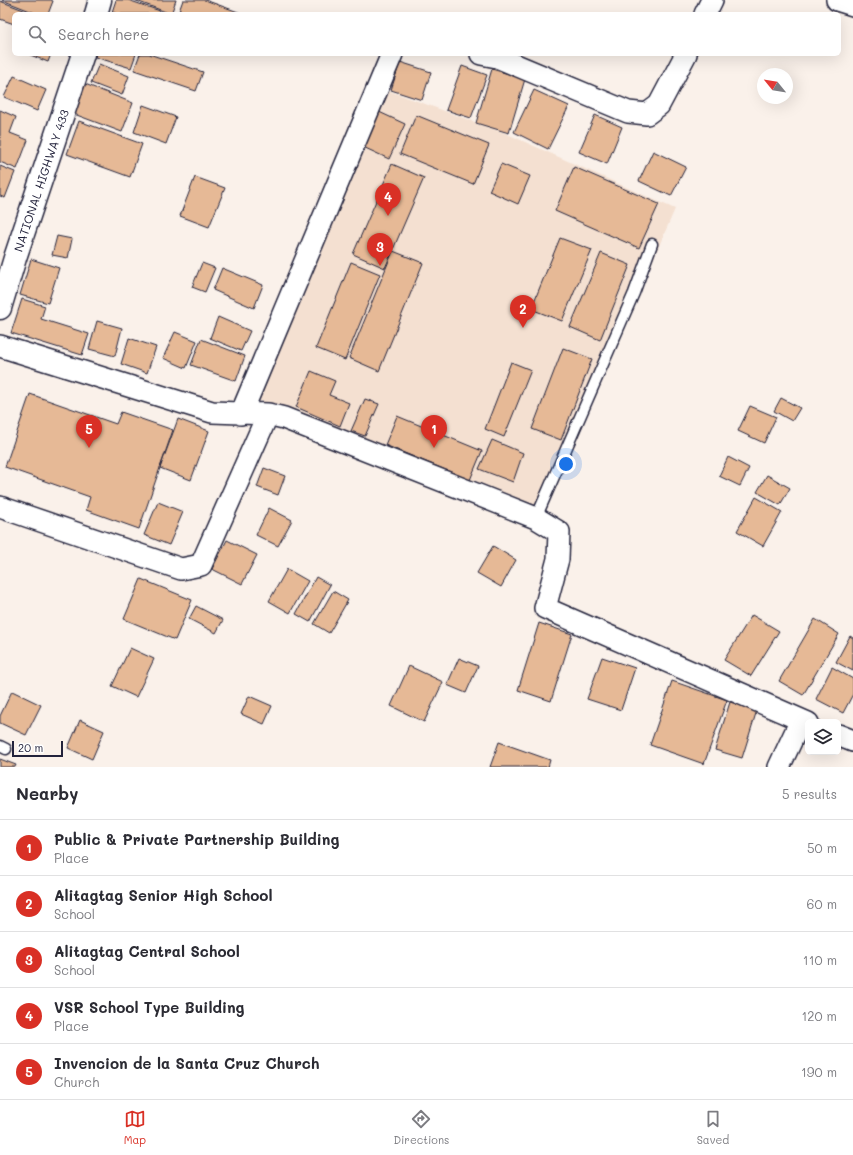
<!DOCTYPE html>
<style>
body{margin:0;font-family:Mali,sans-serif;background:#f7f7f7;color:#2b2b33}
.controls{position:absolute;right:12px;bottom:12px;display:grid;overflow:hidden;border-radius:6px;box-shadow:0 4px 16px #0002}
.controls button{width:36px;height:36px;display:grid;place-items:center;padding:0;border:0;border-bottom:1px solid #e1e1e2;background:#fff;color:#2b2b33;font:20px sans-serif}
.compass{position:absolute;left:757px;top:68px;width:36px;height:36px;border-radius:50%;background:#fff;box-shadow:0 4px 16px #0002;rotate:300deg}
.scale{position:absolute;left:12px;bottom:10px;width:51px;box-sizing:border-box;padding-left:4px;border:2px solid #22223b;border-top:0;font-size:11px;line-height:14px;white-space:nowrap;color:#22223b;-webkit-text-stroke:3px #fff;paint-order:stroke}
.you{position:absolute;left:566px;top:464px;width:14px;height:14px;margin:-10px;border:3px solid #fff;border-radius:50%;background:#1a73e8;box-shadow:0 0 0 6px #1a73e833}
.badge{display:grid;place-items:center;width:26px;height:26px;border-radius:50%;background:#d93025;color:#fff;font-size:13px;font-weight:700}
.pin{position:absolute;translate:-50% -33px;filter:drop-shadow(0 1px 2px #0008)}
.pin::after{content:'';position:absolute;top:21px;width:14px;height:12px;background:inherit;clip-path:polygon(0 0,100% 0,50% 100%)}
.list{margin:0;padding:0;list-style:none}
h2{display:flex;justify-content:space-between;align-items:center;height:52px;margin:0;padding:0 16px;font-size:17px}
h2 small{font-size:13px;font-weight:400;color:#7c7c81}
.list li{display:grid;grid-template-columns:26px 1fr auto;gap:12px;align-items:center;box-sizing:border-box;height:56px;padding:0 16px;border-top:1px solid #e1e1e2}
.list b{display:block;font-size:15px;white-space:nowrap}
.list p{margin:0;font-size:13px;white-space:nowrap;color:#7c7c81}
.list em{font-size:13px;font-style:normal;color:#7c7c81}
.icon{flex:none;width:22px;height:22px;fill:none;stroke:currentColor;stroke-width:2;stroke-linecap:round;stroke-linejoin:round}
.map{position:relative;flex:none;width:853px;height:767px;overflow:hidden}
.search{position:absolute;background:#fff;box-shadow:0 4px 16px #0002;left:12px;right:12px;top:12px;height:44px;display:flex;align-items:center;gap:10px;box-sizing:border-box;padding:0 14px;border-radius:6px;color:#7c7c81;font-size:15px}
.sheet{height:332px;background:#fff}
nav{display:flex;justify-content:space-around;align-items:center;box-sizing:border-box;height:56px;border-top:1px solid #e1e1e2;background:#fff;font-size:11px;color:#7c7c81}
nav a{display:grid;justify-items:center;gap:2px}
nav .on{color:#d93025}
.map>svg:first-child{display:block}
</style>
<div class="map">
<svg width="853" height="767" viewBox="0 0 853 767">
<rect width="100%" height="100%" fill="#faf1ea"/>
<filter id="ink" filterUnits="userSpaceOnUse"><feTurbulence type="fractalNoise" baseFrequency=".025" numOctaves="2"/><feDisplacementMap in="SourceGraphic" scale="8" xChannelSelector="R" yChannelSelector="G"/><feConvolveMatrix kernelMatrix="1 2 1 2 8 2 1 2 1" color-interpolation-filters="sRGB"/></filter>
<g filter="url(#ink)">
<path fill="#f4e0d1" d="M384,89L505,133L675,209L543,513L373,446L256,399Z"/>
<path fill="#e6b996" stroke="#22223b" d="M2,0H51L53,1L48,14H38Z
M116,0H128L160,11L159,14H118L112,12Z
M134,0H176L171,14Z
M183,0H205L241,13L240,14H178Z
M0,1L34,14H14V24L0,19Z
M28,54H51L48,62Z
M96,54H136L131,68L95,57Z
M140,54H149L203,72L196,91L134,70Z
M400,62L431,72L422,100L391,90Z
M99,64L129,76L122,95L91,83Z
M462,66L487,75L471,118L446,110Z
M492,69L525,79L509,133L476,123Z
M14,76L46,90L37,111L4,97Z
M85,84L133,103L122,132L74,114Z
M534,90L569,106L548,149L514,132Z
M143,105L176,117L166,144L134,132Z
M0,110L16,117L10,133L28,140L17,169L0,162Z
M377,111L405,124L389,159L361,146Z
M416,115L489,145L473,184L400,154Z
M595,115L622,127L607,164L579,152Z
M79,121L142,144L130,177L67,154Z
M653,151L686,167L671,196L639,181Z
M392,164L424,178L385,268L353,254Z
M501,164L530,176L518,204L489,191Z
M0,166L15,172L5,198L0,196Z
M574,167L659,204L639,248L555,211Z
M195,177L225,188L209,227L180,216Z
M57,236L72,239L68,258L52,255Z
M560,238L592,250L562,321L531,309Z
M393,251L423,263L379,371L349,358Z
M601,253L630,265L600,340L570,327Z
M31,259L59,268L48,303L20,295Z
M351,262L380,274L345,360L316,348Z
M202,263L215,268L205,292L192,287Z
M222,268L263,285L254,308L213,290Z
M22,299L45,306L41,319L89,334L82,355L11,333Z
M218,317L250,331L241,351L210,338Z
M97,321L122,328L115,356L89,349Z
M175,332L197,341L186,368L163,358Z
M129,338L156,347L147,373L121,364Z
M201,339L245,356L236,381L191,365Z
M563,348L592,359L561,440L532,429Z
M511,362L531,370L504,437L485,429Z
M311,371L335,381L329,395L349,403L340,426L296,407Z
M30,394L116,424L121,412L173,430L139,529L86,510L90,497L5,467Z
M781,398L800,408L792,421L774,411Z
M365,399L379,404L365,436L351,431Z
M750,406L776,417L764,443L738,431Z
M397,416L482,451L470,480L385,445Z
M178,419L209,431L191,480L160,468Z
M492,440L523,453L513,482L479,469Z
M728,457L749,468L740,486L719,476Z
M264,468L285,476L278,495L257,487Z
M767,475L790,488L780,505L757,492Z
M756,497L782,512L763,546L737,531Z
M158,502L183,512L169,545L144,535Z
M269,508L292,520L278,546L256,535Z
M227,540L257,555L242,584L212,569Z
M493,546L516,560L501,587L477,573Z
M287,569L308,581L290,613L269,601Z
M316,577L330,585L310,622L296,614Z
M141,579L192,600L175,640L124,619Z
M333,591L348,600L329,633L314,624Z
M196,606L223,620L216,633L189,619Z
M752,615L779,631L751,676L724,660Z
M815,619L839,634L803,695L779,681Z
M539,623L572,634L551,701L518,690Z
M850,636L853,638V671L836,662Z
M130,648L154,659L136,697L112,686Z
M602,657L635,668L621,710L587,699Z
M459,658L478,666L466,693L447,685Z
M409,666L443,682L424,722L391,706Z
M832,667L853,679V694L843,713L816,699Z
M672,681L727,700L704,764L650,745Z
M12,691L41,705L26,735L0,723V716Z
M249,696L272,706L264,724L241,714Z
M730,702L757,710L742,758L715,750Z
M80,720L104,731L92,759L68,748Z
M499,742L550,760L548,767H490Z
M0,759L16,765L15,767H0Z"/>
<g fill="none" stroke-linecap="round" stroke-linejoin="round">
<defs>
<path id="service" d="M536,518L634,293L652,244
M0,746L6,749"/>
<path id="minor" d="M837,0L853,5
M705,14L712,0
M481,54L497,57L628,112L647,114L659,105L686,54
M0,346L212,412L268,414L284,418L536,518L559,532L558,559L545,608L808,723
M241,414L392,54
M0,507L181,569L201,565L268,414
M838,735L853,741
M779,767L801,720"/>
<g id="primary">
<path d="M96,14L100,0"/>
<path id="s1" d="M0,308L15,258L83,54"/>
</g>
</defs>
<use href="#service" stroke="#22223b" stroke-width="13"/>
<use href="#minor" stroke="#22223b" stroke-width="24"/>
<use href="#primary" stroke="#22223b" stroke-width="25"/>
<use href="#service" stroke="#fff" stroke-width="10"/>
<use href="#minor" stroke="#fff" stroke-width="21"/>
<use href="#primary" stroke="#fff" stroke-width="22"/>
</g>
</g>
<g text-anchor="middle" dominant-baseline="central" stroke-width="3" stroke-linejoin="round" paint-order="stroke">
<g font-size="12" fill="#22223b" stroke="#fff">
<text stroke="none"><textPath href="#s1" startOffset="134">NATIONAL HIGHWAY 433</textPath></text>
</g>
</g>
</svg>
<div class="controls">
<button><svg class="icon" aria-label="layers" viewBox="0 0 24 24"><path d="M12 4l9 5-9 5-9-5zM3 14l9 5 9-5"/></svg></button>
</div>
<svg class="compass" viewBox="-18 -18 36 36"><path d="M0-13l5 13h-10z" fill="#e53935"/><path d="M0 13l5-13h-10z" fill="#7c7c81"/></svg>
<div class="scale">20 m</div>
<div class="you"></div>
<div class="pin badge" style="left:434px;top:448px">1</div>
<div class="pin badge" style="left:523px;top:328px">2</div>
<div class="pin badge" style="left:380px;top:266px">3</div>
<div class="pin badge" style="left:388px;top:216px">4</div>
<div class="pin badge" style="left:89px;top:448px">5</div>
<div class="search"><svg class="icon" aria-label="search" viewBox="0 0 24 24"><circle cx="10" cy="10" r="6"/><path d="M15 15l6 6"/></svg>Search here</div>
</div>
<section class="sheet">
<h2>Nearby<small>5 results</small></h2>
<ul class="list">
<li><span class="badge">1</span><div><b>Public &amp; Private Partnership Building</b><p>Place</p></div><em>50 m</em></li>
<li><span class="badge">2</span><div><b>Alitagtag Senior High School</b><p>School</p></div><em>60 m</em></li>
<li><span class="badge">3</span><div><b>Alitagtag Central School</b><p>School</p></div><em>110 m</em></li>
<li><span class="badge">4</span><div><b>VSR School Type Building</b><p>Place</p></div><em>120 m</em></li>
<li><span class="badge">5</span><div><b>Invencion de la Santa Cruz Church</b><p>Church</p></div><em>190 m</em></li>
</ul>
</section>
<nav>
<a class="on"><svg class="icon" aria-label="map" viewBox="0 0 24 24"><path d="M3 6l6-2 6 2 6-2v14l-6 2-6-2-6 2zM9 4v14M15 6v14"/></svg>Map</a>
<a><svg class="icon" aria-label="directions" viewBox="0 0 24 24"><path d="M12 3l9 9-9 9-9-9zM9 14v-3h6M13 9l2 2-2 2"/></svg>Directions</a>
<a><svg class="icon" aria-label="saved" viewBox="0 0 24 24"><path d="M7 4h10v16l-5-4-5 4z"/></svg>Saved</a>
</nav>
